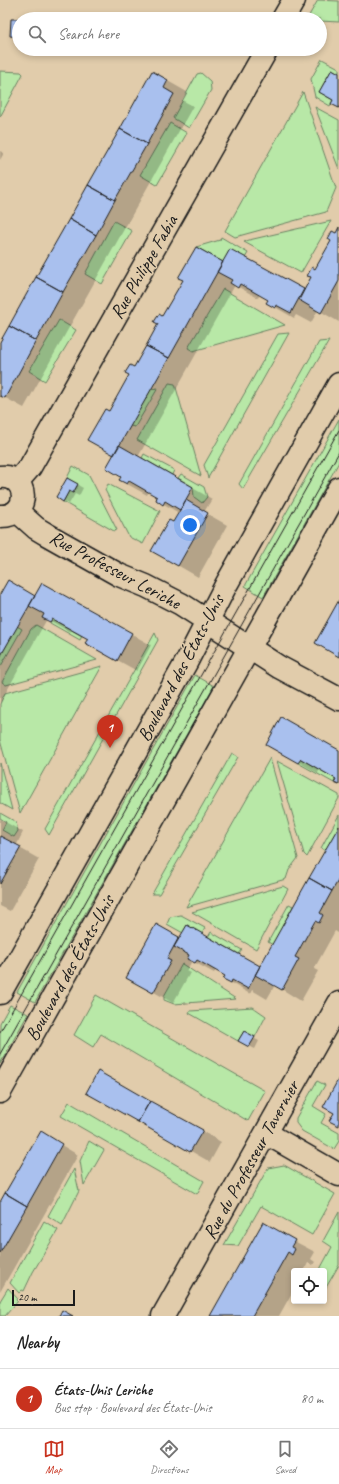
<!DOCTYPE html>
<meta charset="utf-8">
<style>
body{margin:0;font-family:Caveat,sans-serif;background:#f6f6f6;color:#222}
.controls{position:absolute;right:12px;bottom:12px;display:grid;overflow:hidden;border-radius:4px;box-shadow:0 2px 6px #0003}
.controls button{width:36px;height:36px;display:grid;place-items:center;padding:0;border:0;border-bottom:1px solid #e0e0e0;background:#fff;color:#222;font:20px sans-serif}
.scale{position:absolute;left:12px;bottom:10px;width:63px;box-sizing:border-box;padding-left:4px;border:2px solid #1c1c1c;border-top:0;font-size:11px;line-height:14px;white-space:nowrap;color:#1c1c1c;-webkit-text-stroke:3px #e1ccab;paint-order:stroke}
.you{position:absolute;left:190px;top:525px;width:14px;height:14px;margin:-10px;border:3px solid #fff;border-radius:50%;background:#1a73e8;box-shadow:0 0 0 6px #1a73e833}
.badge{display:grid;place-items:center;width:26px;height:26px;border-radius:50%;background:#c8321e;color:#fff;font-size:13px;font-weight:700}
.pin{position:absolute;translate:-50% -33px;filter:drop-shadow(0 1px 2px #0008)}
.pin::after{content:'';position:absolute;top:21px;width:14px;height:12px;background:inherit;clip-path:polygon(0 0,100% 0,50% 100%)}
.list{margin:0;padding:0;list-style:none}
h2{display:flex;justify-content:space-between;align-items:center;height:52px;margin:0;padding:0 16px;font-size:17px}
h2 small{font-size:13px;font-weight:400;color:#767676}
.list li{display:grid;grid-template-columns:26px 1fr auto;gap:12px;align-items:center;box-sizing:border-box;height:60px;padding:0 16px;border-top:1px solid #e0e0e0}
.list b{display:block;font-size:15px;white-space:nowrap}
.list p{margin:0;font-size:13px;white-space:nowrap;color:#767676}
.list em{font-size:13px;font-style:normal;color:#767676}
.icon{flex:none;width:22px;height:22px;fill:none;stroke:currentColor;stroke-width:2;stroke-linecap:round;stroke-linejoin:round}
.map{position:relative;flex:none;width:339px;height:1316px;overflow:hidden}
.search{position:absolute;background:#fff;box-shadow:0 2px 6px #0003;left:12px;right:12px;top:12px;height:44px;display:flex;align-items:center;gap:10px;box-sizing:border-box;padding:0 14px;border-radius:22px;color:#767676;font-size:15px}
.sheet{height:112px;background:#fff}
nav{display:flex;justify-content:space-around;align-items:center;box-sizing:border-box;height:56px;border-top:1px solid #e0e0e0;background:#fff;font-size:11px;color:#767676}
nav a{display:grid;justify-items:center;gap:2px}
nav .on{color:#c8321e}
.map>svg:first-child{display:block}
</style>
<div class="map">
<svg width="339" height="1316" viewBox="0 0 339 1316">
<rect width="100%" height="100%" fill="#e1ccab"/>
<filter id="ink" filterUnits="userSpaceOnUse"><feTurbulence type="fractalNoise" baseFrequency=".025" numOctaves="2"/><feDisplacementMap in="SourceGraphic" scale="8" xChannelSelector="R" yChannelSelector="G"/><feConvolveMatrix kernelMatrix="1 2 1 2 8 2 1 2 1" color-interpolation-filters="sRGB"/></filter>
<g filter="url(#ink)">
<path fill="#b8e8a7" stroke="#6a8262" d="M318,0L339,1V22L320,21V19H307Z
M322,59L339,68V73L332,69L319,92L333,100L330,106L315,97L311,79Z
M0,71L21,72L23,74L0,117Z
M201,73L210,81L211,90L189,128L173,118L197,74Z
M303,92L336,188L326,212L235,237L225,231Z
M315,107L339,120V169Z
M170,123L187,133L157,185L140,175Z
M114,221L132,231L102,284L85,274Z
M331,221L301,273L244,242L249,240Z
M221,237L248,253L245,258L223,262L196,247L220,240Z
M223,289L285,325L193,351L188,348Z
M59,320L76,330L45,381L29,371Z
M289,333L208,478L204,465L278,334Z
M329,341L243,489L239,484L319,342Z
M169,383L175,384L201,476L137,440Z
M158,388L135,427L130,426L151,389Z
M339,419V462L263,597L245,586Z
M144,454L174,470L172,475L142,458Z
M73,466L89,475L117,530L114,531L63,502L69,491L73,493L78,485L67,478Z
M181,474L204,487L207,497L202,503L194,497L193,487L178,478Z
M108,484L160,511L143,544L129,537L105,490Z
M52,619L82,636L80,640L50,623Z
M36,625L97,660L6,685L2,682L31,629Z
M17,626L22,629L1,666H0V657Z
M155,633L158,640L49,835L45,829Z
M102,666L20,813L0,740V704L5,693Z
M195,675L214,686L35,1002L17,992Z
M232,753L238,757L159,894H152Z
M270,758L298,858L289,870L286,879L186,907Z
M301,759L336,779L334,783L298,763Z
M277,761L339,795V798L307,857L304,854Z
M0,763L12,810L0,803Z
M0,813L16,822L18,831L14,837L2,830L6,822L0,818Z
M339,815V826L325,851L321,848Z
M283,886L288,889L256,949L192,912Z
M289,904L293,906L273,945L268,942Z
M181,915L205,928L202,934L187,925L183,933L167,924L170,917Z
M211,932L242,950L239,954L208,937Z
M182,964L236,999L174,1004L164,1000V996Z
M96,995L265,1091L248,1121L101,1034L93,1047L74,1035Z
M10,1005L28,1014L0,1064V1023Z
M253,1007L266,1016L255,1037L244,1031L238,1041L189,1013L190,1011Z
M317,1081L325,1085L313,1106L326,1114L321,1123L339,1133V1141L334,1149L302,1131L296,1123V1118Z
M69,1102L204,1181L197,1194L61,1116Z
M89,1141L104,1150L84,1185L80,1161Z
M284,1165L335,1194L312,1235L261,1206L238,1246L224,1245L268,1168Z
M74,1169L79,1191L62,1225L48,1216Z
M339,1212V1265L324,1291V1271H319L332,1247L323,1241Z
M44,1221L58,1230L33,1272L24,1291L22,1290L19,1293L10,1283Z
M8,1288L17,1298L16,1300L18,1301L5,1316H0V1301Z"/>
<path fill="#0003" d="M19,20V39H17L11,36Z
M152,72L187,92L182,100L193,106L24,408L0,395V344Z
M0,151L4,153L0,160Z
M339,229V322L318,310L311,323L296,315L294,318L268,303L270,300L260,294L258,298L235,285L138,457L212,499L204,512L227,525L198,577L153,551L174,523L179,513L157,500L159,497L149,491L147,495L120,480L123,476L115,455L109,412L163,317L223,263L231,251L304,291Z
M67,479L83,488L79,496L75,494L69,504L57,497Z
M42,584L151,645L137,671L87,643L89,639L72,629L70,632L47,619L0,703V596L35,597Z
M268,745L339,751V784L338,779L320,769L318,773Z
M0,819L23,832L16,846L39,859L10,911L0,906Z
M339,828V932L338,933L335,931L314,969L318,971L301,1001L275,985L267,999L252,990L250,994L224,979L226,975L216,970L214,973L192,961L186,971L190,973L173,1003L128,977L157,926L180,939L261,968Z
M244,1033L259,1041L255,1049L239,1041Z
M98,1072L221,1142L210,1162L87,1092Z
M41,1133L78,1155L0,1292V1205Z
M294,1241L315,1252L311,1259L315,1262L313,1265L308,1263L304,1271H294V1289L279,1316H211Z"/>
<path fill="#a9c0ee" stroke="#1c1c1c" d="M11,19H19V37L10,36Z
M332,69L339,73V108L331,104L333,100L319,92Z
M152,71L168,80L164,88L174,94L147,144L120,129Z
M120,129L147,144L115,200L88,185Z
M88,185L115,200L96,235L69,219Z
M69,219L96,235L63,292L36,277Z
M339,227V281L321,313L299,300L311,277L307,276L312,267L315,269L331,241L328,239L332,231L336,233Z
M196,247L223,262L169,358L146,346L158,324L154,322L159,314L162,316L183,280L178,278Z
M230,249L304,289L291,313L276,305L275,308L266,303L268,300L240,284L238,288L230,283L232,280L217,272Z
M36,277L63,292L36,341L9,326Z
M9,326L36,341L5,398L0,396V342Z
M146,346L169,358L114,455L87,440L105,409L109,411L129,375L125,373L130,365L134,367Z
M119,445L193,487L180,510L165,501L163,505L156,500L157,497L129,481L127,484L119,480L121,477L106,468Z
M67,478L78,484L73,493L69,491L63,502L56,497Z
M186,500L208,513L178,566L151,551L169,520L173,522Z
M8,580L35,596L0,657V594Z
M42,583L132,633L117,661L85,643L88,639L52,619L50,622L42,618L44,614L29,606Z
M339,600V657L315,643Z
M281,717L339,750V785L334,783L336,779L301,759L298,763L266,745Z
M339,826V879L332,891L309,878Z
M0,836L21,847L0,884Z
M309,878L332,891L320,913L323,915L319,923L315,921L295,957L299,959L282,990L255,975Z
M156,924L179,937L167,959L171,961L153,993L126,978Z
M187,925L260,966L248,989L232,980L231,983L223,979L225,976L197,960L195,963L187,959L189,955L174,947Z
M244,1031L255,1037L249,1047L238,1041Z
M98,1071L150,1101L138,1122L86,1093Z
M339,1078V1126L329,1121L334,1113L323,1107Z
M150,1101L203,1130L190,1152L138,1122Z
M41,1131L62,1144L27,1206L5,1193Z
M5,1193L27,1206L0,1253V1202Z
M263,1222L295,1240L291,1247L295,1249L292,1255L288,1252L252,1316H210Z
M62,1310L73,1316H59Z"/>
<g fill="none" stroke-linecap="round" stroke-linejoin="round">
<defs>
<path id="street" d="M283,19L294,0
M0,477C29,473 32,517 0,516
M17,482L30,467L267,49
M17,511L36,528L46,534L119,575L146,586L181,604L279,667L339,699
M266,1133L339,1175
M163,1316L339,1003"/>
<path id="secondary" d="M0,993L187,661L226,585L339,384
M0,1092L339,488"/>
</defs>
<use href="#street" stroke="#1c1c1c" stroke-width="25"/>
<use href="#secondary" stroke="#1c1c1c" stroke-width="25"/>
<use href="#street" stroke="#e1ccab" stroke-width="22"/>
<use href="#secondary" stroke="#e1ccab" stroke-width="22"/>
<path stroke="#1c1c1c" stroke-width="1" d="M0,1032L339,430
M0,1054L339,452"/>
</g>
</g>
<g text-anchor="middle" dominant-baseline="central" stroke-width="3" stroke-linejoin="round" paint-order="stroke">
<g font-size="19" fill="#1c1c1c" stroke="#e1ccab">
<text transform="translate(144 267) rotate(-60)">Rue Philippe Fabia</text>
<text transform="translate(115 570) rotate(28)">Rue Professeur Leriche</text>
<text transform="translate(181 668) rotate(-62)">Boulevard des États-Unis</text>
<text transform="translate(70 968) rotate(-61)">Boulevard des États-Unis</text>
<text transform="translate(251 1160) rotate(-61)">Rue du Professeur Tavernier</text>
</g>
</g>
</svg>
<div class="controls">
<button><svg class="icon" aria-label="locate" viewBox="0 0 24 24"><circle cx="12" cy="12" r="6"/><path d="M12 2v4M12 18v4M2 12h4M18 12h4"/></svg></button>
</div>
<div class="scale">20 m</div>
<div class="you"></div>
<div class="pin badge" style="left:110px;top:748px">1</div>
<div class="search"><svg class="icon" aria-label="search" viewBox="0 0 24 24"><circle cx="10" cy="10" r="6"/><path d="M15 15l6 6"/></svg>Search here</div>
</div>
<section class="sheet">
<h2>Nearby<small></small></h2>
<ul class="list">
<li><span class="badge">1</span><div><b>États-Unis Leriche</b><p>Bus stop · Boulevard des États-Unis</p></div><em>80 m</em></li>
</ul>
</section>
<nav>
<a class="on"><svg class="icon" aria-label="map" viewBox="0 0 24 24"><path d="M3 6l6-2 6 2 6-2v14l-6 2-6-2-6 2zM9 4v14M15 6v14"/></svg>Map</a>
<a><svg class="icon" aria-label="directions" viewBox="0 0 24 24"><path d="M12 3l9 9-9 9-9-9zM9 14v-3h6M13 9l2 2-2 2"/></svg>Directions</a>
<a><svg class="icon" aria-label="saved" viewBox="0 0 24 24"><path d="M7 4h10v16l-5-4-5 4z"/></svg>Saved</a>
</nav>
